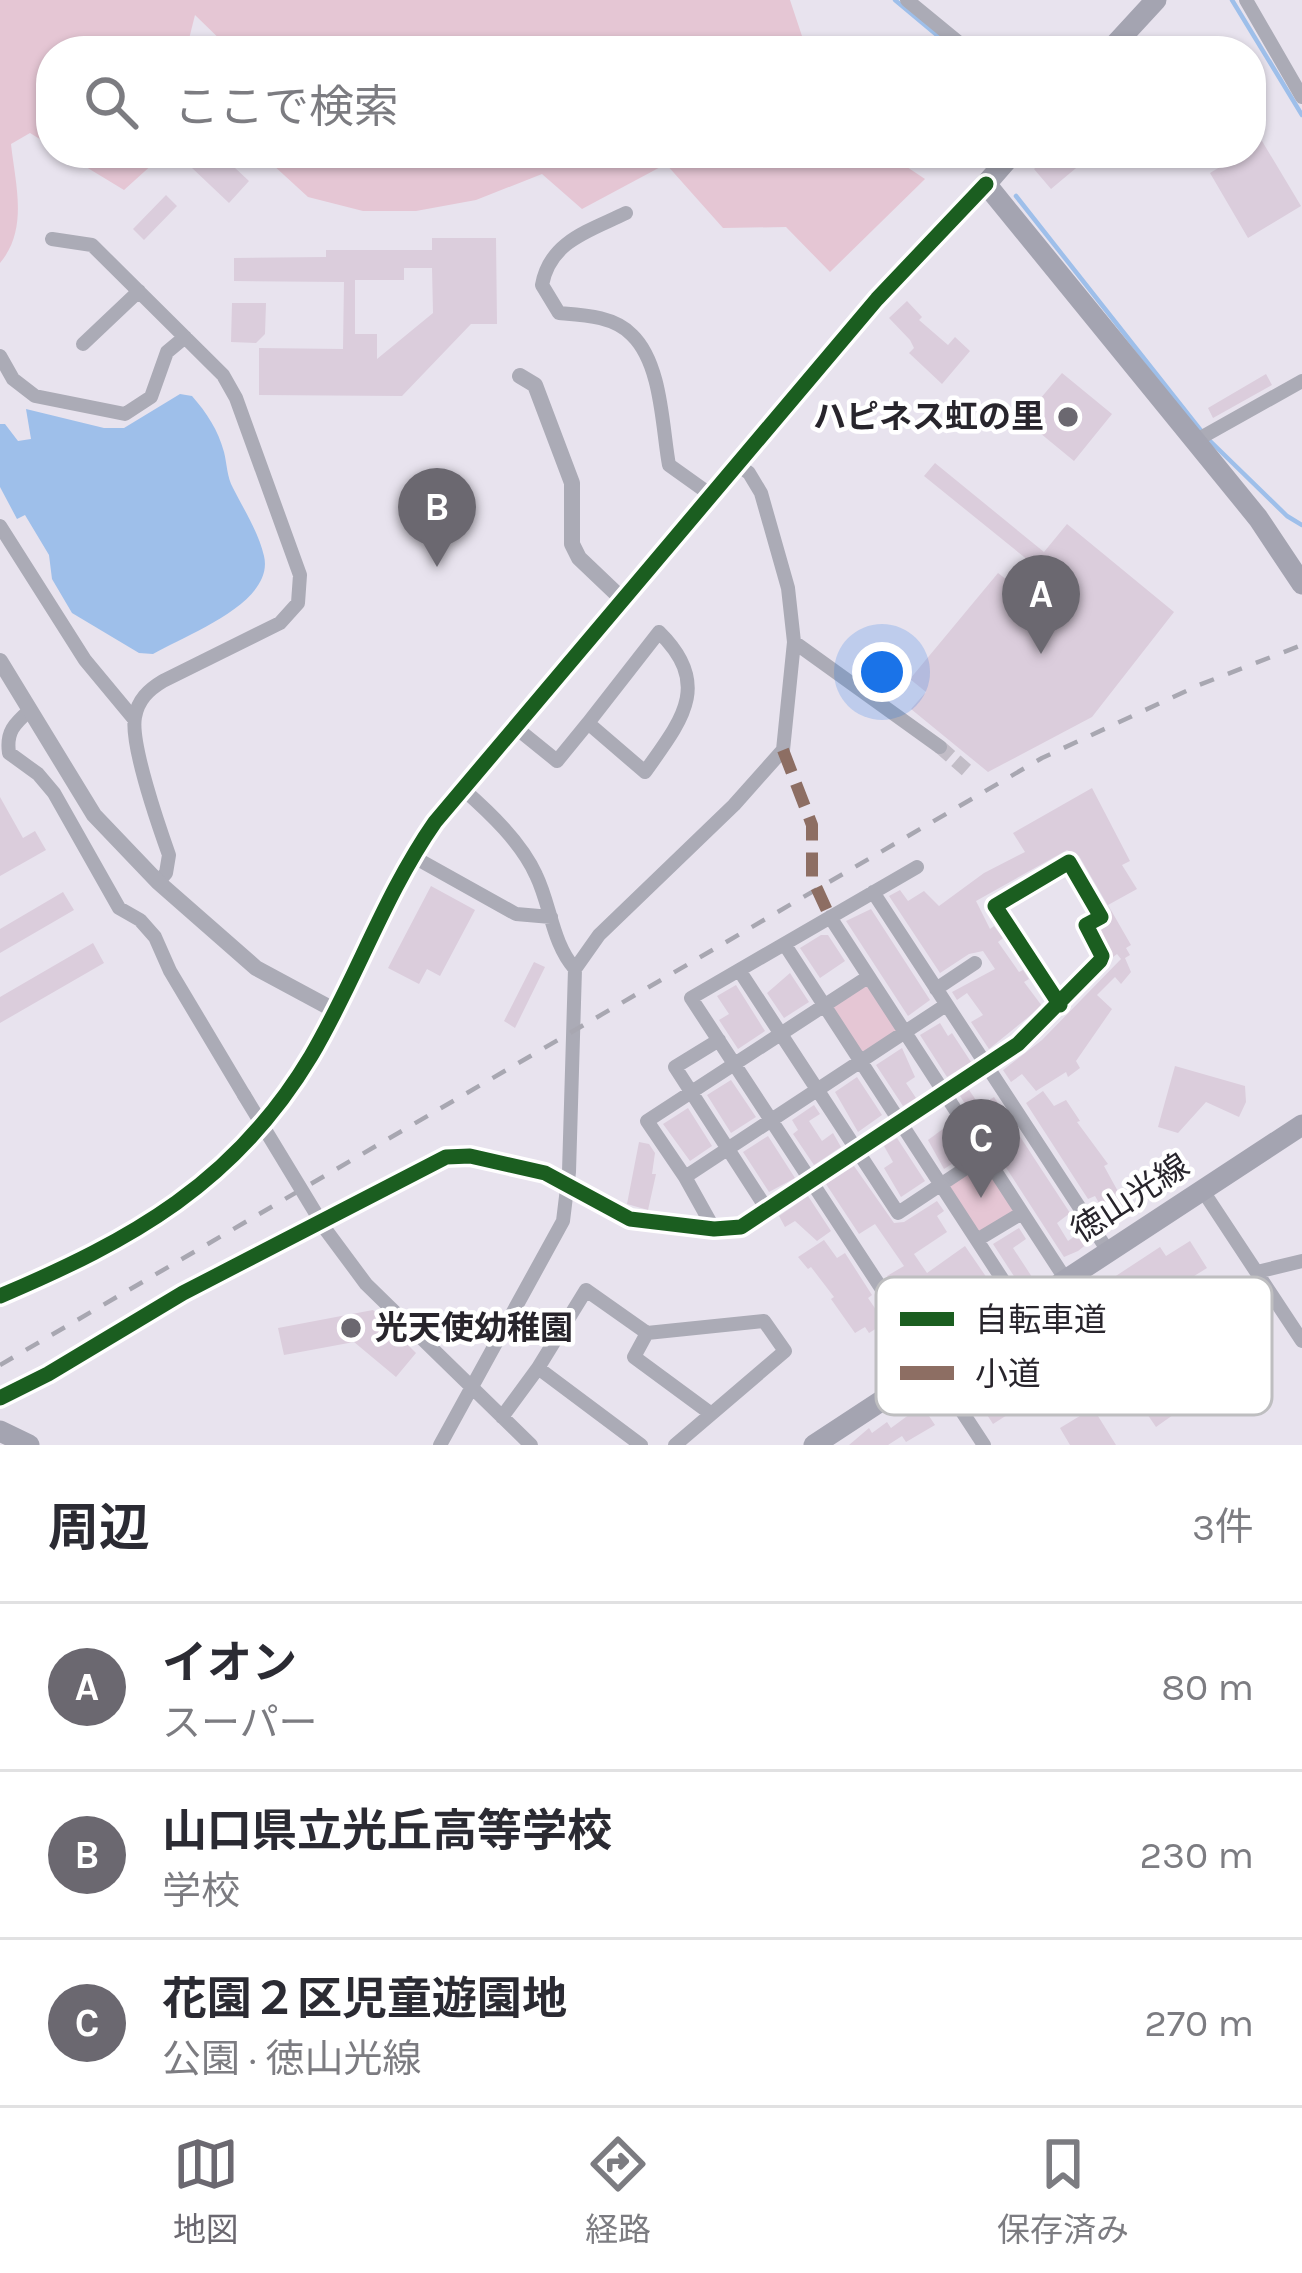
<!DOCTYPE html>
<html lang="ja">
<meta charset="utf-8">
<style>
body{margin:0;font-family:Karla,"Noto Sans JP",sans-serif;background:#f7f7f7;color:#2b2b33}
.you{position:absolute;left:882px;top:672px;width:42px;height:42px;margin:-30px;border:9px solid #fff;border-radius:50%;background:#1a73e8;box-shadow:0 0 0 18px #1a73e833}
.badge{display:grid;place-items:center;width:78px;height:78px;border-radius:50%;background:#6b6870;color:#fff;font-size:39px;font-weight:700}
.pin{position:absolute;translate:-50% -99px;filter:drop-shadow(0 3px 6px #0008)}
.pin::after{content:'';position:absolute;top:63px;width:42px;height:36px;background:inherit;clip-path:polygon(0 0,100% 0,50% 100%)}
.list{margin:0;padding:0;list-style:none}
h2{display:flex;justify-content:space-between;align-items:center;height:156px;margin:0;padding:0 48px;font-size:51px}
h2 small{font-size:39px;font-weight:400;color:#7c7c81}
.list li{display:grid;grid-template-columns:78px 1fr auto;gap:36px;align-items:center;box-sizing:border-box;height:168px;padding:0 48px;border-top:3px solid #e1e1e2}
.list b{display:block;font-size:45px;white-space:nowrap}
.list p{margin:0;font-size:39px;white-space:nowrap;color:#7c7c81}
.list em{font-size:39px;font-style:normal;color:#7c7c81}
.icon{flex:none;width:66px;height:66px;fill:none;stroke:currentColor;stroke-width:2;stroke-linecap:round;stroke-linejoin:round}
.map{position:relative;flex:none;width:1302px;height:1445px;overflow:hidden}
.search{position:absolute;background:#fff;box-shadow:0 3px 9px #0004;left:36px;right:36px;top:36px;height:132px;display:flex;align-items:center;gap:30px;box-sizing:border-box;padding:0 42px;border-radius:48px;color:#7c7c81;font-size:45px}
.sheet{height:660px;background:#fff}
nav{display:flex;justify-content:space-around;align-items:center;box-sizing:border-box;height:168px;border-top:3px solid #e1e1e2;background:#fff;font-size:33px;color:#7c7c81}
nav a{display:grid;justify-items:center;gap:6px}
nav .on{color:#6b6870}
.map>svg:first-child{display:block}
</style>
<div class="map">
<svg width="1302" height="1445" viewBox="0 0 1302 1445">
<rect width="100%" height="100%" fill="#e8e3ee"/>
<path fill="#e5c6d4" d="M0,0H790L807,51H232L195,15L186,51H51V146L30,133L11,144C15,183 29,229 0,263Z
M63,153H165L124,190Z
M260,153H886L925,179L830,272L786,227L723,228L666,164L582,209L542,174L476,200L416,211H363L308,197Z
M867,981L898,1030L862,1053L830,1005Z
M982,1162L1015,1213L980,1235L948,1184Z"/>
<path fill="#9ebfea" d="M180,394L192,396C207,413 218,430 224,452C227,464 227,477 233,488C244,510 258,531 264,556C275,603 187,634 153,654L139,653L72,613L52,579L49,555L25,515L17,519L0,487V424H5L18,441L31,439L26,409L104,428H124Z"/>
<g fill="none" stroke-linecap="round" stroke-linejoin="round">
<path stroke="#9ebfea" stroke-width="4.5" d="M895,0L956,51
M1232,0L1302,115
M1016,196L1202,432
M1209,440L1287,516L1302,525"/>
</g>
<path fill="#dbcddc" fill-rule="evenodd" d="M1262,141L1301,206L1248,238L1210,173L1243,153H1251V148Z
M204,153H219L249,181L229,203L191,167Z
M1053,153H1094L1051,189L1034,169Z
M166,195L177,206L144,240L133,229Z
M432,238H496L497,324H471L402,396L259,395V348L343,349L344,282L234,281V258L326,257V250H432ZM404,268H432L433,313L377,359V334H355V280H404Z
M907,301L922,317L919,320L948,345L955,337L970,351L942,384L909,353L914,348L910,340L889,318Z
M232,303H266L265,334L256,343L231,342Z
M1062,373L1112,414L1074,461L1023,419Z
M1266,374L1272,385L1213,418L1208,408Z
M935,463L1044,552L1067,524L1174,612L1092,717L988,772L911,709L926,692L910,679L998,573L1016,587L1034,565L924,476Z
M1092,788L1130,861L1122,865L1137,889L1108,905L1131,945L1126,948L1130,955L1125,958L1131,972L1121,984L1115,977L1097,995L1112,1009L1076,1061L1080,1068L1068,1077L1066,1072L1036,1091L1022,1074L1011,1082L1003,1070L1042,1040L1121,959L1117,954L1113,957L1101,930L1111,922V911L1079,856L1067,850L976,901L990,929L994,926L1003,938L998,942L1019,972L1023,970L1029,979L1024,982L1042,1006L989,1049L971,1022L983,1015L967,993L957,1000L952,992L995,969L983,951L969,954L940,973L889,896L900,890L908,901L924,891L939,906L984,873L1025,852L1013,833Z
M0,797L23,838L35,831L46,850L0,876Z
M431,886L475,910L440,976L427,969L419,984L388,968Z
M63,892L74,910L0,953V929Z
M871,909L930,1000L908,1016L846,921Z
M821,935H828L845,961L820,978L800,948Z
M93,943L104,963L0,1023V997Z
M534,962L545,967L515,1028L504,1021Z
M790,973L809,1002L784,1018L767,993Z
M736,985L765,1031L738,1049L719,1020L729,1014L717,996Z
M940,1023L948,1036L952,1033L971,1062L947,1077L920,1035Z
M902,1048L915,1077L906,1083L916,1098L903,1106L876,1065Z
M1175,1066L1245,1086L1246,1102L1239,1117L1206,1102L1178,1133L1158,1127Z
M857,1077L882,1115L858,1132L835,1092Z
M731,1080L756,1117L731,1133L707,1095Z
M969,1090L980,1106L994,1097L1070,1213L1057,1223L1068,1241L1079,1233L1087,1244L1078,1251L1064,1257L1003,1163L996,1139L991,1144L960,1096Z
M1043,1091L1054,1106L1066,1100L1080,1121L1077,1122L1108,1164L1104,1166L1126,1206L1107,1217L1095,1196L1088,1199L1026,1103Z
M814,1105L820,1114L809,1121L822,1141L833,1133L841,1147L814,1165L793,1134L798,1130L792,1120Z
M688,1108L712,1146L690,1161L663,1124Z
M951,1123L963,1142L949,1152L955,1162L944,1169L928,1140Z
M768,1136L795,1178L769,1192L743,1152Z
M897,1138L925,1181L901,1197L884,1168L893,1162L884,1146Z
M639,1142L649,1144L655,1153L652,1174H656L648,1210L627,1204Z
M854,1166L894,1223L904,1222L937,1201L944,1211L937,1216L947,1232L914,1254L927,1273L965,1246L989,1281L963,1299L955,1286L915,1312L887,1276L904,1266L875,1224L859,1234L826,1184Z
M808,1196L831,1231L817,1241L795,1221L785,1227L779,1216Z
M1019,1228L1026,1239L1013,1248L1032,1277L1023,1290L993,1244Z
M824,1240L837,1258L845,1253L872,1295L868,1298L885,1323L869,1333L865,1327L855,1333L831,1299L834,1297L811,1267L808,1269L798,1257Z
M1190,1241L1207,1268L1191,1278L1212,1312L1125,1368L1104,1335L1098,1339L1079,1308L1100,1295L1096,1289L1160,1247L1166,1256ZM1163,1285L1178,1308L1146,1329L1131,1306Z
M373,1310L416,1353L396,1377L354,1342L284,1355L278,1328Z
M1033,1329L1065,1378L993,1424L962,1376Z
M1230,1343L1245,1364L1156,1427L1141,1405Z
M917,1398L935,1425L906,1442L902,1436L888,1445H849L869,1428L872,1433L887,1422L891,1428L910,1414L905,1406Z
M1093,1408L1116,1445H1070L1060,1428Z"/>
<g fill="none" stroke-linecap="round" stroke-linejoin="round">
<path stroke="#c2bdc7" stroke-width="14" stroke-dasharray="14 7" stroke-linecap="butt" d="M940,747L971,774"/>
<path stroke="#ababb6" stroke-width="14" d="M907,0L969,51
M1246,0L1302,97
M626,213C589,231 550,241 542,285L559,313C583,315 614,316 632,335C662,364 662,427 669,465L711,495
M52,239L92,245L223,375L236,398L300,575L298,603L280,623L163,681C148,690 138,700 135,717C130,743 159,827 169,855L166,873L158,882
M83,344L139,291
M0,356L13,379L35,396L125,414L151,397L167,352L185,337
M1195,441L1302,381
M0,526L85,660L134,719
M659,632C713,685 681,721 645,772L588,723Z
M794,642L940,747
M30,710C14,724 6,732 9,753L38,774L54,793L119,908L140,920L155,937L170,971L244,1095
M515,727L557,761L588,723
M463,789C490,813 521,842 536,875C551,906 552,943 575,969
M412,856L516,914L551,917
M917,867L691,998L984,1445
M873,892L1108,1251
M830,917L1066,1280
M785,945L1021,1308
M739,970L898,1213L984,1156
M936,989L975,963
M719,1040L675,1067L768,1211
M685,1177L946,1005
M1203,1191L1302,1341
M317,1218L366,1284L531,1445
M714,1229L685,1177L647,1121L868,977
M977,1240L1022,1213
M1257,1272L1302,1261
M647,1333L634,1357L710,1413
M538,1368L641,1445
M0,1398L48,1374L183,1293L446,1157L470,1156L545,1173L630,1219L714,1229L741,1227L1018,1044L1060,1005L995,906L1069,862L1101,917L1086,925L1102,956L1100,961
M502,1417L538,1368L586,1290L647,1333L764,1321L785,1351L675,1445
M440,1445L563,1221L569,1172L575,969L599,935L734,805L783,750L794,642L788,588L761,493L749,473L738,465"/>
<path stroke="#ababb6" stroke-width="16" d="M520,376L535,385L572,483V544L579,558L621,598
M0,661L94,815L158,882L256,968L334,1010
M1060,1005L1100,961
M0,1296C132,1240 235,1183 311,1056C356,980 384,895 435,822L877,299L986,184"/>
<path stroke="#a4a4b1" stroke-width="21" d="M1109,51L1156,0
M1013,153L986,184L1258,518L1302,584
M0,1431L29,1445
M814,1445L1302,1125"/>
<path stroke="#a8a7b1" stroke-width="4.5" stroke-dasharray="15 15" stroke-linecap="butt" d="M0,1365L1042,758L1199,685L1302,645"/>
<path stroke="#ababb6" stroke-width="14" d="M244,1095L315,1212"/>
<path stroke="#8d6e63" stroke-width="12" stroke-dasharray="24 12" stroke-linecap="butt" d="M783,750L812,825V878L830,917"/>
<defs>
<path id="cycleway" d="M0,1296C132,1240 235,1183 311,1056C356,980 384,895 435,822L877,299L986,184
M0,1398L48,1374L183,1293L446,1157L470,1156L545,1173L630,1219L714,1229L741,1227L1018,1044L1100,961L1102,956L1086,925L1101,917L1069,862L995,906L1060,1005"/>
</defs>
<use href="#cycleway" stroke="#fff" stroke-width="22"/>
<use href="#cycleway" stroke="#1b5e20" stroke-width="15"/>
</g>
<g fill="#6b6870" stroke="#fff" stroke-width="4.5">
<circle cx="1068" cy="417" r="12"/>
<circle cx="351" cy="1328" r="12"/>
</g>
<g text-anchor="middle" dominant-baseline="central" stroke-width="9" stroke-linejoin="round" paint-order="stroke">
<g font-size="33" font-weight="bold" fill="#28252c" stroke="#fff" text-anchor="end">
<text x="1044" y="417">ハピネス虹の里</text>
<text x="375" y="1328" text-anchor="start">光天使幼稚園</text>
</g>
<g font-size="33" fill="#28252c" stroke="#fff">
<text transform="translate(1130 1198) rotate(-33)">徳山光線</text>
</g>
</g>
<rect x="876" y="1277" width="396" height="138" rx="18" fill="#fff" stroke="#bebec0" stroke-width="3"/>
<rect x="900" y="1312" width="54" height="14" fill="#1b5e20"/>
<rect x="900" y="1366" width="54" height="14" fill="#8d6e63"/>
<g font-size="33" fill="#28252c">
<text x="975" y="1331">自転車道</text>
<text x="975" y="1385">小道</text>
</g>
</svg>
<div class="you"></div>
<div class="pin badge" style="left:1041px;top:654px">A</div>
<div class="pin badge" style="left:437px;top:567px">B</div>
<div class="pin badge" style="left:981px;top:1198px">C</div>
<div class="search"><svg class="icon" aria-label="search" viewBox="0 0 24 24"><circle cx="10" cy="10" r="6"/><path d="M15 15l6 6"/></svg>ここで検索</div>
</div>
<section class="sheet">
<h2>周辺<small>3件</small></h2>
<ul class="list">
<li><span class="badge">A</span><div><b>イオン</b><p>スーパー</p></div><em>80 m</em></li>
<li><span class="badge">B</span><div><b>山口県立光丘高等学校</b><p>学校</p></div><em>230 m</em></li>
<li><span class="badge">C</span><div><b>花園２区児童遊園地</b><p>公園 · 徳山光線</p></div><em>270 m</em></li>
</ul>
</section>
<nav>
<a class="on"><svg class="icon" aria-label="map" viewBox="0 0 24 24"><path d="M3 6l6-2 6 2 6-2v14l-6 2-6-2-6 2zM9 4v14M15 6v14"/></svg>地図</a>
<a><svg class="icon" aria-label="directions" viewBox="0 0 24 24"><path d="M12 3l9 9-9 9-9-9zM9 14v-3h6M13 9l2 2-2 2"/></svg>経路</a>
<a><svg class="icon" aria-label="saved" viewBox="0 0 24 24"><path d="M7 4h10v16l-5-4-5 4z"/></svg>保存済み</a>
</nav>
